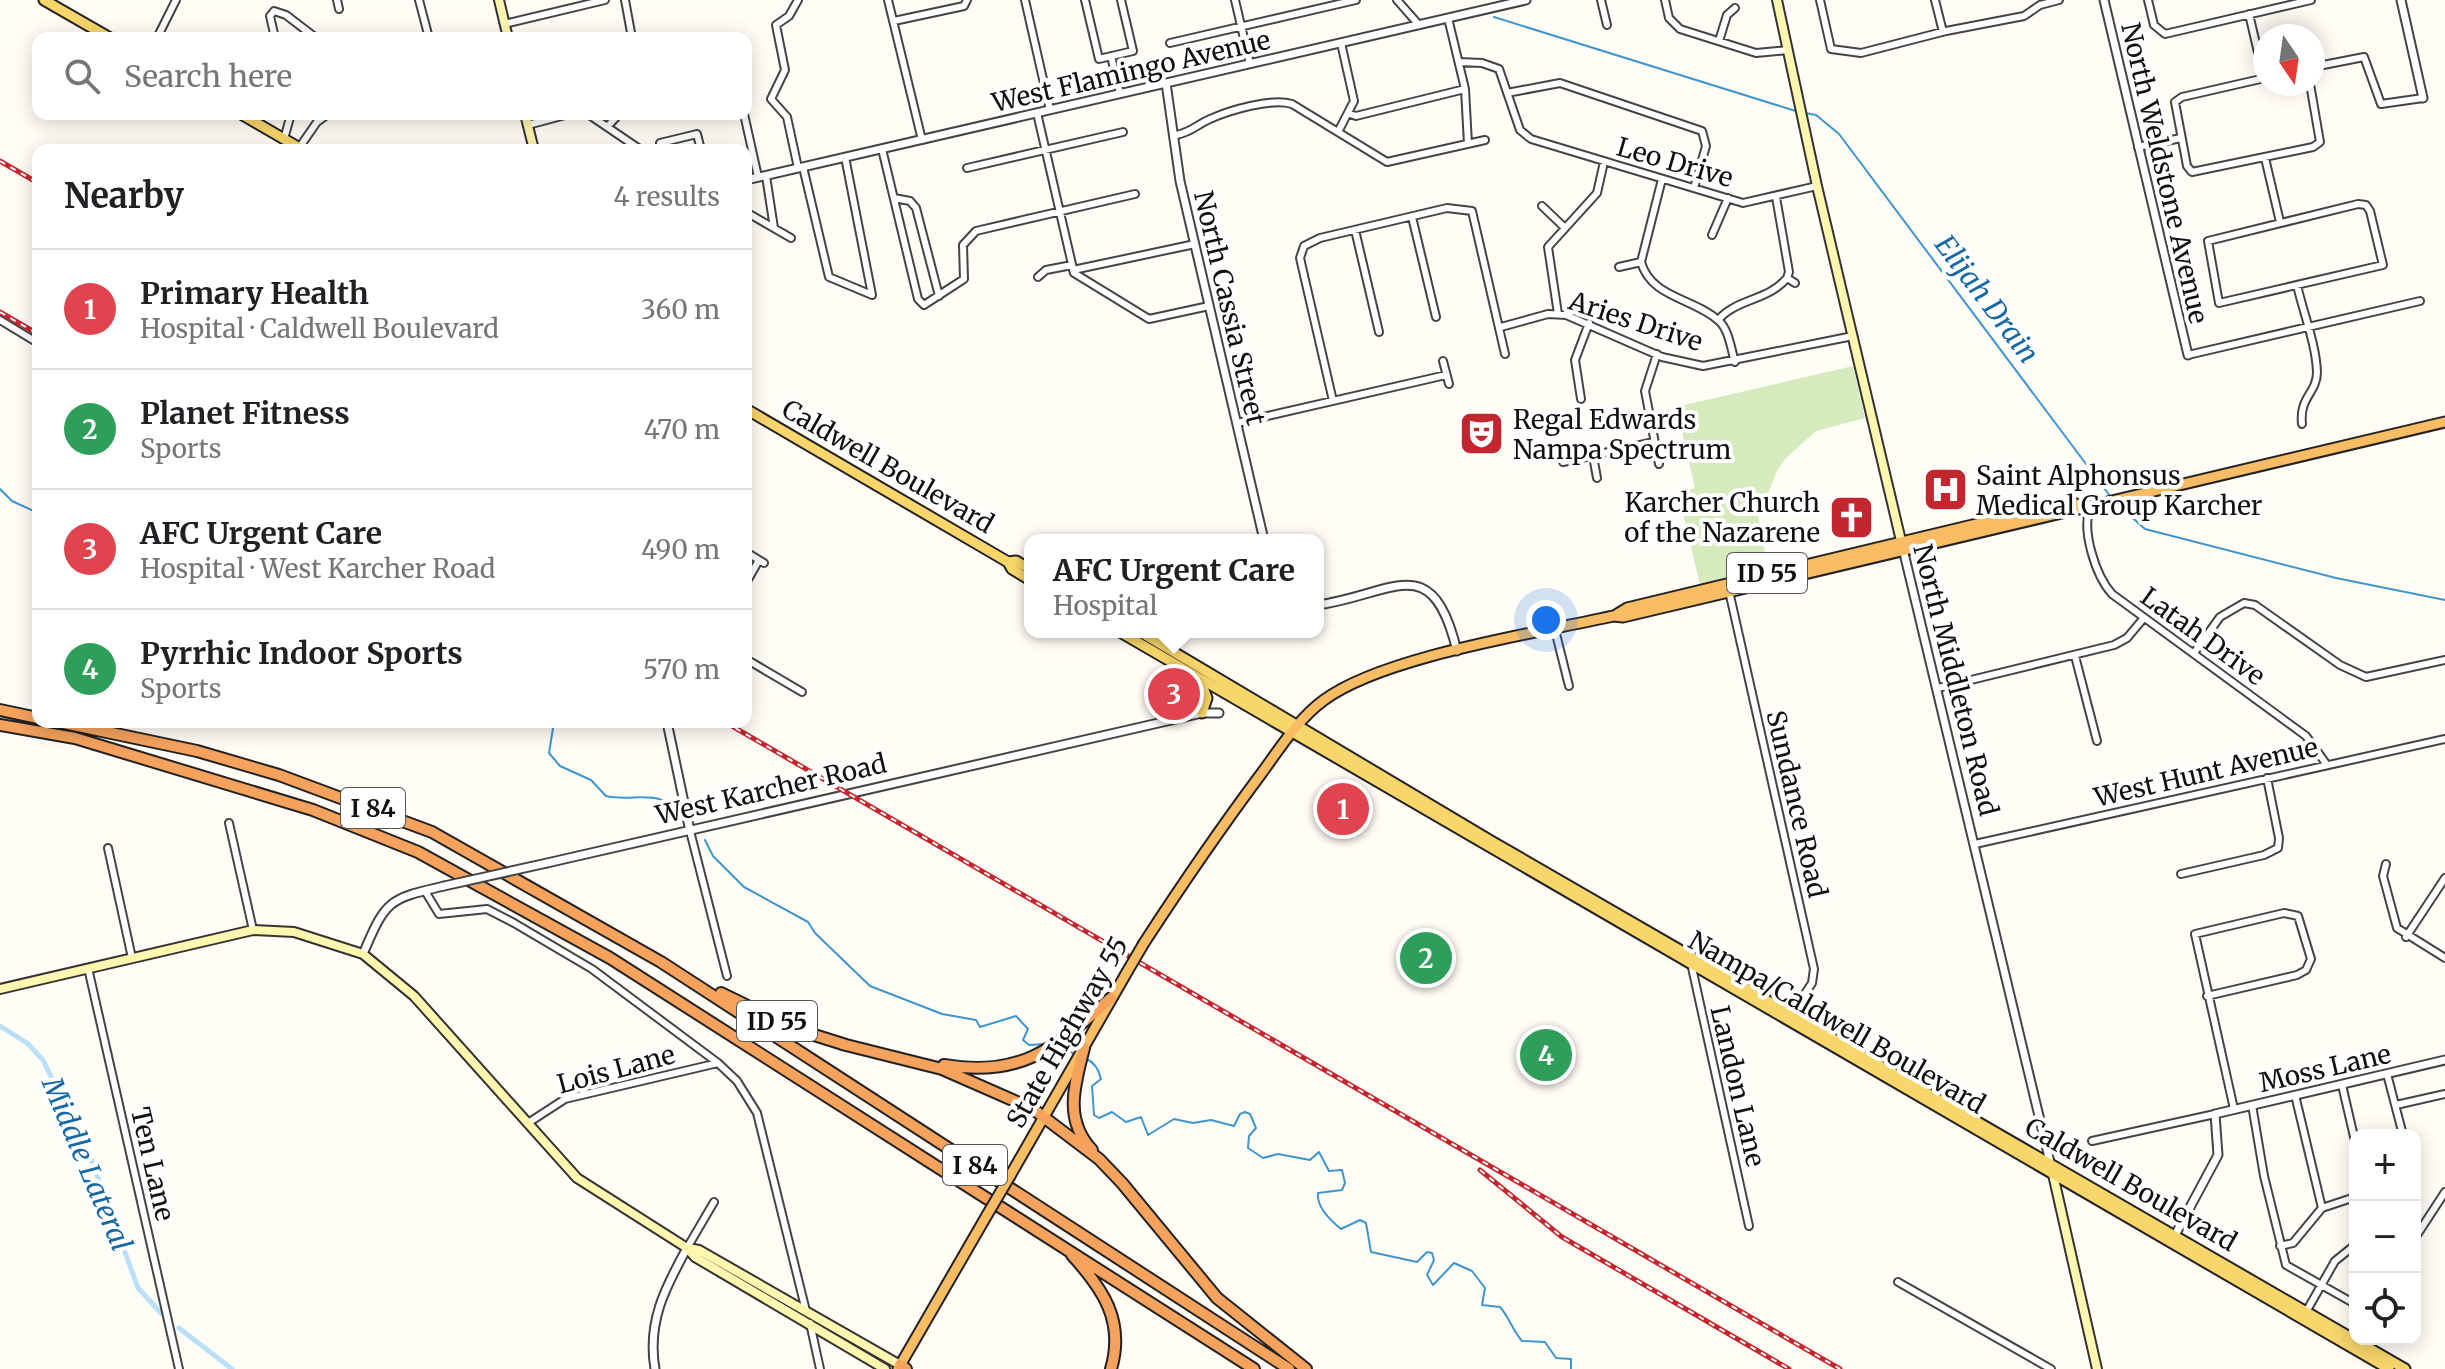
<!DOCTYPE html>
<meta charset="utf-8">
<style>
body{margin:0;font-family:Merriweather,serif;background:#f2f2f2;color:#202124}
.controls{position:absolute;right:24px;bottom:24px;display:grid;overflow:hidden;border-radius:16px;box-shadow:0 4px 20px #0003}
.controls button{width:72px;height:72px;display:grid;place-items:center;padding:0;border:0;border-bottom:2px solid #e0e0e0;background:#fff;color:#202124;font:40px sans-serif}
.compass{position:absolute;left:2253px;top:24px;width:72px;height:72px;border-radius:50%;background:#fff;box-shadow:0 4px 20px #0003;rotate:167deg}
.you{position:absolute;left:1546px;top:620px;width:28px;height:28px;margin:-20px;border:6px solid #fff;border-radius:50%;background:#1a73e8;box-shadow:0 0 0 12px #1a73e833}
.badge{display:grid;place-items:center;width:52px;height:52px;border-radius:50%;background:#0b8043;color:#fff;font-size:26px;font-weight:700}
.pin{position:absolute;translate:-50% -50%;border:4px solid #fff;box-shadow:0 2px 8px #0006}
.popup{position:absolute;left:1024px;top:534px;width:300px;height:104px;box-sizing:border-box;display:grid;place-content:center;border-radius:16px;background:#fff;filter:drop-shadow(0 2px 6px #0005);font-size:26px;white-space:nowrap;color:#757577}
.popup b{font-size:30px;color:#202124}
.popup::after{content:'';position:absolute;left:50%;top:100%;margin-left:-16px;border:16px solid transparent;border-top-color:#fff}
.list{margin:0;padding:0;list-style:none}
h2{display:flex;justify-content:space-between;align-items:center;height:104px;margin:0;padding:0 32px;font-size:34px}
h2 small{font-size:26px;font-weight:400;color:#757577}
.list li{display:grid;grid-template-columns:52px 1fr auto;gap:24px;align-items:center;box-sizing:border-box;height:120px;padding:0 32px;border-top:2px solid #e0e0e0}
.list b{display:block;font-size:30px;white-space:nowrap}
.list p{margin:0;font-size:26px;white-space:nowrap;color:#757577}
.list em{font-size:26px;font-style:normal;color:#757577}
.icon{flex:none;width:44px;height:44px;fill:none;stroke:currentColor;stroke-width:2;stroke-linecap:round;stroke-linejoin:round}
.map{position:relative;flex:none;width:2445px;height:1369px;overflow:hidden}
.search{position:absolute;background:#fff;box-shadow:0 4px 20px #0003;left:32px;top:32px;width:720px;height:88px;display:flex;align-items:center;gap:20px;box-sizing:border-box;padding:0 28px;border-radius:16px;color:#757577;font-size:30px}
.panel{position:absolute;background:#fff;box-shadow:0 4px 20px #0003;left:32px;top:144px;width:720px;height:584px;border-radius:16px}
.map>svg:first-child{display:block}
</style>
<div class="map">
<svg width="2445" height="1369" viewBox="0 0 2445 1369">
<rect width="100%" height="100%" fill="#fffdf5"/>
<path fill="#d5ebbd" d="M1853,366L1865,418L1816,431L1785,459L1777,471L1758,518L1768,568L1700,585L1678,493L1695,488L1676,407Z"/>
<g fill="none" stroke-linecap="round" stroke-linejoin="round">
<path stroke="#3f96cf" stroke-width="2" d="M1494,17L1799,112
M1805,113L1816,115L1839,134L2110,496
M0,489L12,501L38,513
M2117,504L2145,529L2336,578L2445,600
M554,722L549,753L560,766L591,780L606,796C633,803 669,784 679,822
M705,840L713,856L744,887L808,922L815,933L870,986L942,1014L976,1020L980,1027L1016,1016L1028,1029L1023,1040L1029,1045L1045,1044
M1059,1047L1075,1054
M1085,1058C1094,1062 1099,1069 1101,1079L1092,1086L1094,1115L1099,1118L1112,1112L1126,1122L1141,1117L1148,1135L1174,1119L1193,1123L1211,1120L1234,1126L1240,1114L1245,1112L1250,1114L1256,1128L1249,1136L1248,1148L1263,1158L1278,1154L1310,1160L1319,1152L1329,1171L1342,1170L1345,1183L1342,1190L1318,1193C1316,1207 1330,1220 1341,1229L1360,1220L1366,1223L1371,1252L1417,1262L1427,1252L1432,1253L1434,1260L1427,1275L1433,1285L1454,1263L1472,1271L1485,1288L1482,1305L1500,1307C1509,1317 1513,1331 1522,1341L1545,1342L1556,1358L1571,1359V1369"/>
<path stroke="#b9e0f7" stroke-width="5" d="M0,1026L27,1043L43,1060L93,1164L138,1288L161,1313
M179,1328L232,1369"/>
<defs>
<path id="minor" d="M337,0L339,9
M419,0L429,38
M625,0L632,38
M798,0L789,16L776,25L785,70L771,99L787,117L798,168
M888,0L922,140
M1025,0L1050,110
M1085,0L1099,59L1133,51L1121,0
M1235,0L1250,64
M1397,0L1419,25
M1601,0L1607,25
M1665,0L1669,18L1680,29L1756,53L1788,50
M1820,0L1831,49L1861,53L1946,31L2024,16L2040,5L2059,0
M1935,0L1943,32
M2148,0L2154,25L2165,34L2311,0
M2249,14L2264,78
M1448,18L1465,89L1468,144
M894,21L964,6L967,0
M504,24L605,0
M157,38L176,0
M275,38L270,16L274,11L286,15L316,38
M1719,41L1727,15L1735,8
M1170,43L1356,0
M1111,56L1120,94
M1459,62L1482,63L1499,69L1520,130L1531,139L1743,203L1817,186
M2313,67L2364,57L2381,104L2423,98
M2265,78L2182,97L2175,102L2187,166L2192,172L2313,147L2320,142L2310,84
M1507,93L1560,83L1702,131L1706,146L1694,188
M1037,113L1074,273L1149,319L1209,306
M588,114L641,150
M744,114L758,177
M1350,114L1356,116L1465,89
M528,125L569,114
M608,126L619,114
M1338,132L1354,101L1341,43
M1176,135C1192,132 1196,125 1210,119C1230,110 1271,98 1292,104L1387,162L1485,140
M284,139L291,114
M660,143L697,134L701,150
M2138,147L2181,138
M299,148L317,122L328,114
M882,149L918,299L924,305L964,279L963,245L976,231L1135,194
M2265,158L2280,222
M803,167L829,277L872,295L845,157
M967,168L1123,132
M766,176L774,228
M1662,179L1641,262C1651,298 1694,298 1719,321C1729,330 1731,349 1735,362
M1776,197L1789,272L1787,278
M894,198L910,201L916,208L939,296
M2358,204L2366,205L2370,211L2383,265L2219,303L2208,241Z
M1542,206L1565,228
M746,212L791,238
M1412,217L1436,317
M1355,230L1379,332
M1712,235L1728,198
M1619,267L1641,262
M1073,270L1195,244
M1038,277L1046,270L1072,265
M2297,285C2303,312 2316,344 2317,372C2317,393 2299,397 2302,424
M1558,314L1548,247L1597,193L1604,162
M0,320L38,343
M1718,320C1737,298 1768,301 1787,278L1795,283
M1501,327L1548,314L1566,315L1662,357L1703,366L1853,336
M1657,354L1645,391L1659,464
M2188,355L2420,301
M1443,361L1449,384
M1581,399L1575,360L1589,323
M1333,401L1300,258L1304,246L1320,238L1447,208L1472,211L1505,354
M1237,423L1446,375
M1593,456L1597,478
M1563,462L1654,442
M2091,506C2080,529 2096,576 2112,594L2306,736L2327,765
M746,552L764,563
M746,583L759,560
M1729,591L1814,969L1812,983L1791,1015
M746,614V642
M1555,630L1569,686
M2194,653L2220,617L2244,603L2255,605L2340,665L2366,677L2445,660
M2075,656L2097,741
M746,659L802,692
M1938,688L2114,645L2127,638L2143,619
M229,823L253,930
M690,831L727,976
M1975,844L2445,739
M108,848L132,958
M2386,864L2383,876L2397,928L2445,958
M2181,874L2264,855L2278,848L2279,838L2267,778
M425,891L439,914L487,909L514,923L592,969L718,1063L737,1081L757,1113L806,1311
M2406,937L2445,878
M1691,963L1749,1226
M88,968L179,1369
M2207,996L2297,975L2306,970L2311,959L2298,916L2284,913L2195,934L2234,1109
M2387,1074L2403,1135
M2342,1085L2355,1141
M2295,1095L2322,1208
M2252,1105L2264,1176L2286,1265L2355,1304
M2396,1105L2445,1094
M528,1123L565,1099L718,1063
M2092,1141L2215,1114
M2415,1238L2445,1192
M2280,1246L2293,1243L2322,1208L2355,1197
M687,1248L714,1202
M1898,1282L2051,1369
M2306,1312L2335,1261L2355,1245
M810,1323L820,1369"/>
<path id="tertiary" d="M2104,0L2188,355
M2401,0L2423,98
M1166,83L1180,181L1264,540
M746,180L1526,0
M1903,549L2050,1162
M1318,605C1394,594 1432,548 1457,651
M667,722L690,831
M547,863L1202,713H1219
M363,954C386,900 388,899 444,886
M2173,1239L2218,1155L2215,1114L2445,1060
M655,1369C647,1322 665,1288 687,1248"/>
<path id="secondary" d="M499,0L508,38
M1777,0L1817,186L1902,545
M525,114L534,150
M0,989L253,930L294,932L363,954L414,996L577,1178L687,1248L695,1257L885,1369
M2052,1170L2097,1369
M688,1248L699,1250L900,1365"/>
<path id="primary" d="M44,0L110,38
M241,114L303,150
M746,409L1008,562L1012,569L1030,580
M1008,562L1016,561L1030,569
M1120,632L2389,1369
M1140,632L1493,842L2405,1369
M1200,680L1207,698L1202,713"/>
<path id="trunk" d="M1614,616L1627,608L2010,516L2076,504
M1144,943C1181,886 1220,829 1261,774C1280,748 1298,719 1324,700C1384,656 1537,633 1613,616L1623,617L2445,422
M1010,1176L1127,972
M898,1369L987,1215"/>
<path id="motorway" d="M0,710L38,718
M59,722L197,751L279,775L432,832L661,962L1289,1369
M0,725L75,738L313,810L418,852L610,958L1254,1369
M721,993L795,1029L846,1045
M842,1044L942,1069L1033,1109L1099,1159L1122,1183L1217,1298L1306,1369
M1084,1048C1075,1084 1063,1119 1092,1150
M944,1065C1024,1078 1055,1047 1111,998
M1072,1255C1103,1289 1125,1321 1111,1369
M900,1365L906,1369"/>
</defs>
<use href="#minor" stroke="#444" stroke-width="10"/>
<use href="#tertiary" stroke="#444" stroke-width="11"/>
<use href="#secondary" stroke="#333" stroke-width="12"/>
<use href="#primary" stroke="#222" stroke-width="13"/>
<use href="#trunk" stroke="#222" stroke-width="13"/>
<use href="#motorway" stroke="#222" stroke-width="14"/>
<use href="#minor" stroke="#fff" stroke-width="6"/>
<use href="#tertiary" stroke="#fff" stroke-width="7"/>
<use href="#secondary" stroke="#fff6b0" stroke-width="8"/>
<use href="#primary" stroke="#f9d66b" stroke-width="9"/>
<use href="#trunk" stroke="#f7bc64" stroke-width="9"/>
<use href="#motorway" stroke="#f5a25d" stroke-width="10"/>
<defs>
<path id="rail" d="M0,161L38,183
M0,312L38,334
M725,722L1840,1369
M1480,1170L1562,1237L1789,1369"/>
</defs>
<use href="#rail" stroke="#c4262e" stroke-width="5"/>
<use href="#rail" stroke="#fff" stroke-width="2" stroke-dasharray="6" stroke-linecap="butt"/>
<defs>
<path id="tertiary-bridge" d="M444,886L547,863"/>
<path id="trunk-bridge" d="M1127,972L1144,943
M987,1215L1010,1176"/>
</defs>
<use href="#tertiary-bridge" stroke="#444" stroke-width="11" stroke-linecap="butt"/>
<use href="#trunk-bridge" stroke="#222" stroke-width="13" stroke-linecap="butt"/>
<use href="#tertiary-bridge" stroke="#fff" stroke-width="7"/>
<use href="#trunk-bridge" stroke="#f7bc64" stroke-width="9"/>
</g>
<defs>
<symbol id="theatre-square" viewBox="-11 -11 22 22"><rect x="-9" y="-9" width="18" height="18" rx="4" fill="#c4262e" stroke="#fff"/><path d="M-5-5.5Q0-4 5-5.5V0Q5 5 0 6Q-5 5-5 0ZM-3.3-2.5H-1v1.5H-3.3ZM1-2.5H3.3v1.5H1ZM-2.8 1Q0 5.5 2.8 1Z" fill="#fff"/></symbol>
<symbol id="hospital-square" viewBox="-11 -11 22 22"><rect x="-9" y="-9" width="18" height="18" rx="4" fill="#c4262e" stroke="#fff"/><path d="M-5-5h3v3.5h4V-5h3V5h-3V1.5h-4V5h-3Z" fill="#fff"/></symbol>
<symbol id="church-square" viewBox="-11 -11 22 22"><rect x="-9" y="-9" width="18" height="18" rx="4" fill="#c4262e" stroke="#fff"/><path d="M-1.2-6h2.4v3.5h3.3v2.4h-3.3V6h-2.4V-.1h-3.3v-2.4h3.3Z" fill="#fff"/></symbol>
</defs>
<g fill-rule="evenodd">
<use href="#theatre-square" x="1456" y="408" width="51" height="51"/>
<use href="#hospital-square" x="1920" y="464" width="51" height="51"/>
<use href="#church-square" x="1826" y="492" width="51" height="51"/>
</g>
<g text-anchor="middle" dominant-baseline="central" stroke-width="8" stroke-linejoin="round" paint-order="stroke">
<g fill="#fff" stroke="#585858" stroke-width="2">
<rect x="1727" y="553" width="80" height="40" rx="6"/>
<rect x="341" y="788" width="64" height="40" rx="6"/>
<rect x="737" y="1001" width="80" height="40" rx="6"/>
<rect x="943" y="1145" width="64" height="40" rx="6"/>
</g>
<g font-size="24" font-weight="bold" fill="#111">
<text x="1767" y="573">ID 55</text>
<text x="373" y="808">I 84</text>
<text x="777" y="1021">ID 55</text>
<text x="975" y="1165">I 84</text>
</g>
<g font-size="26" fill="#111" stroke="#fff">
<text transform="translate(1131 71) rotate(-13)">West Flamingo Avenue</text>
<text transform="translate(1675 162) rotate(16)">Leo Drive</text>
<text transform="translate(2165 173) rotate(77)">North Weldstone Avenue</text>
<text transform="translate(1230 308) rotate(77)">North Cassia Street</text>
<text transform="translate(1636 321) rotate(18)">Aries Drive</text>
<text transform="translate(888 466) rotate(30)">Caldwell Boulevard</text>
<text transform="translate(2203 636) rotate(36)">Latah Drive</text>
<text transform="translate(1956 680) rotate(76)">North Middleton Road</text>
<text transform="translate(2206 772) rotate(-13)">West Hunt Avenue</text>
<text transform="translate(771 789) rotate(-13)">West Karcher Road</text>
<text transform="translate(1797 804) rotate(77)">Sundance Road</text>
<text transform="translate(1837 1022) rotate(30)">Nampa/Caldwell Boulevard</text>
<text transform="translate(1067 1032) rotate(-60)">State Highway 55</text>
<text transform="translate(2325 1068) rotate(-13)">Moss Lane</text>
<text transform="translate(616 1069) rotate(-15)">Lois Lane</text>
<text transform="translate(1738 1086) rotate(77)">Landon Lane</text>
<text transform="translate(153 1164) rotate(77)">Ten Lane</text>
<text transform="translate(2131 1184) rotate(30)">Caldwell Boulevard</text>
</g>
<g font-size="26" fill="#111" stroke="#fff" text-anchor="start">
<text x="1513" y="419">Regal Edwards<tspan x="1513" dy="30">Nampa Spectrum</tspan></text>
<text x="1976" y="475">Saint Alphonsus<tspan x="1976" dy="30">Medical Group Karcher</tspan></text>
<text x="1820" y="502" text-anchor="end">Karcher Church<tspan x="1820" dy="30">of the Nazarene</tspan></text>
</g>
<g font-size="28" font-style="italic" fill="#1768a6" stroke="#fff">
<text transform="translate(1987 299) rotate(53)">Elijah Drain</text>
<text transform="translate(87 1164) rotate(67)">Middle Lateral</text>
</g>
</g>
</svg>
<div class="controls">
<button>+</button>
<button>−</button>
<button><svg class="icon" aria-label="locate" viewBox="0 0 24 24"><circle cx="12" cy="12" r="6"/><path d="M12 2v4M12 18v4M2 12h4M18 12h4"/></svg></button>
</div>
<svg class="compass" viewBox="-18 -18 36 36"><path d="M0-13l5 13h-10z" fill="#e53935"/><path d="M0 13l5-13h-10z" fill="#757577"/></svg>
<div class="you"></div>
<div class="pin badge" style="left:1343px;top:809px;background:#e0444e">1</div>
<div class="pin badge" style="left:1426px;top:958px;background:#2e9e5b">2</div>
<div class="pin badge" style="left:1174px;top:694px;background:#e0444e">3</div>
<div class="popup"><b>AFC Urgent Care</b>Hospital</div>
<div class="pin badge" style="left:1546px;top:1055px;background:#2e9e5b">4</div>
<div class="search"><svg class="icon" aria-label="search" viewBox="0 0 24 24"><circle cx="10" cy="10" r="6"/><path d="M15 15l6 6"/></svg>Search here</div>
<section class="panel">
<h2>Nearby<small>4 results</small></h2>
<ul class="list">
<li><span class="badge" style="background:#e0444e">1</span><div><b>Primary Health</b><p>Hospital · Caldwell Boulevard</p></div><em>360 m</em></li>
<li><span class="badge" style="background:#2e9e5b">2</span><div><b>Planet Fitness</b><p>Sports</p></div><em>470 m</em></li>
<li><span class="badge" style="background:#e0444e">3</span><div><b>AFC Urgent Care</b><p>Hospital · West Karcher Road</p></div><em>490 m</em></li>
<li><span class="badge" style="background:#2e9e5b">4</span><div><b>Pyrrhic Indoor Sports</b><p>Sports</p></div><em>570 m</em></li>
</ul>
</section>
</div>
